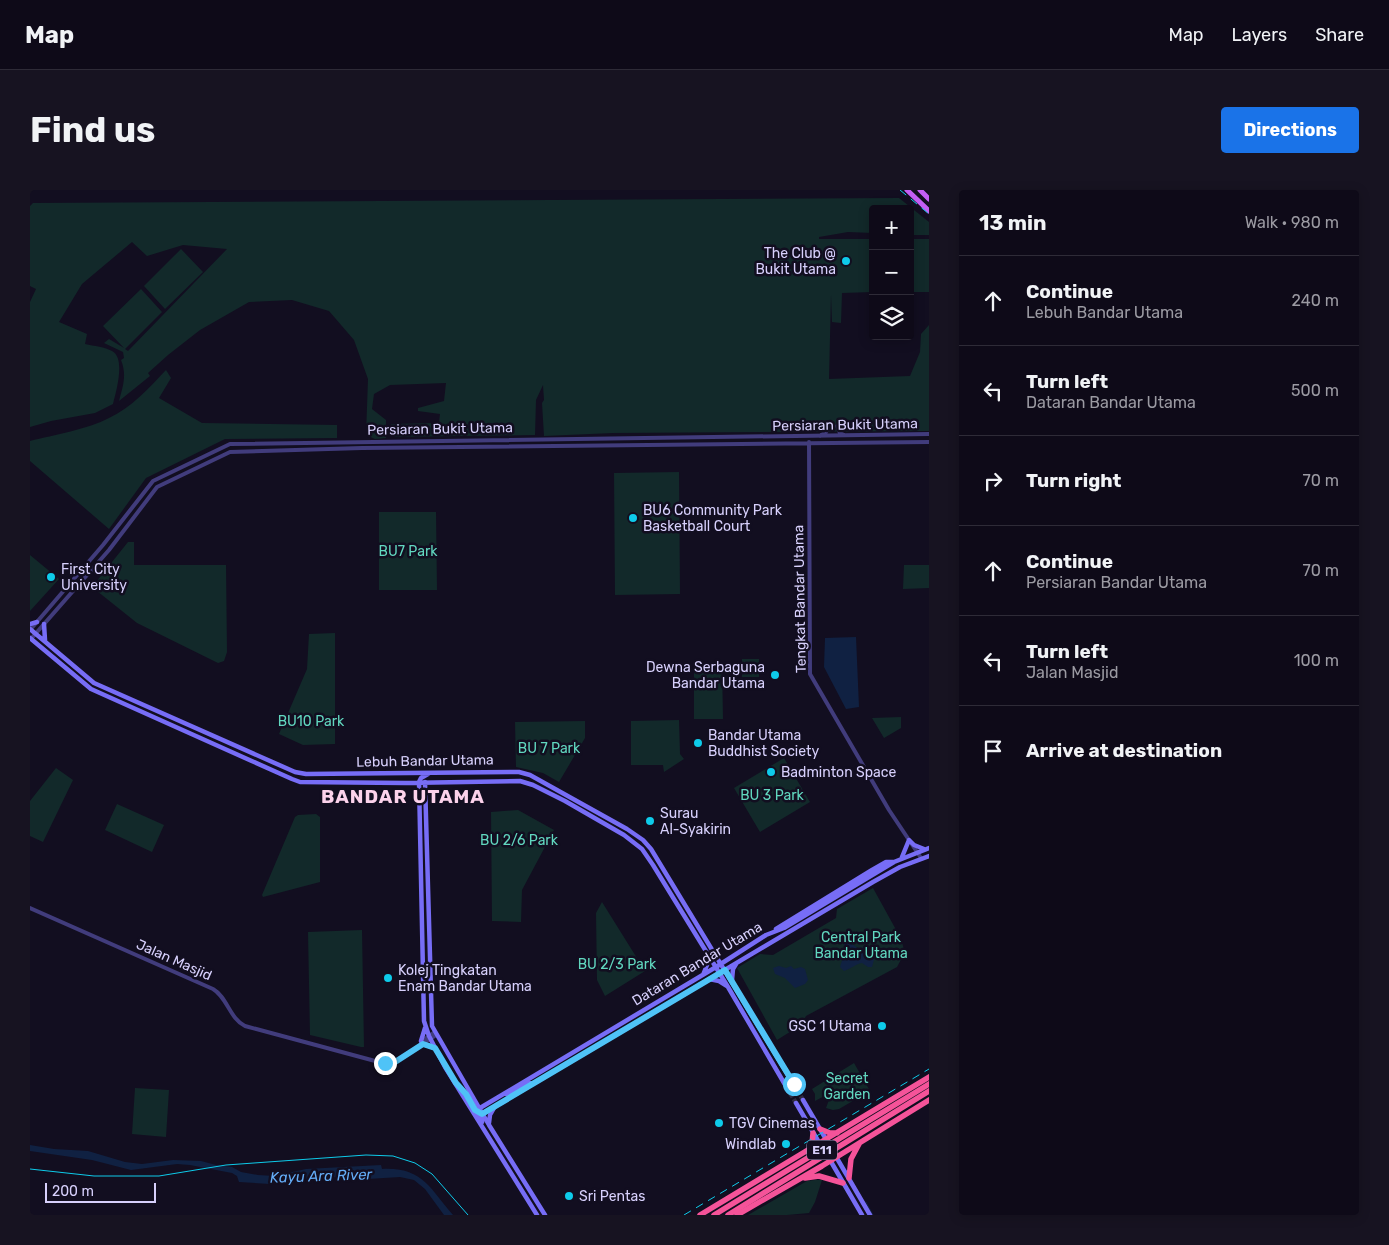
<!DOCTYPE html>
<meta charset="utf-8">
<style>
body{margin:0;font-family:Rubik,sans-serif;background:#171321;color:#f1f3f6}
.controls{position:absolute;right:15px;top:15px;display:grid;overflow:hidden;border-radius:5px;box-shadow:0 2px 12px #0003}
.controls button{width:45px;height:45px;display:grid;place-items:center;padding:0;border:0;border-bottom:1px solid #2e2b37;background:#0e0a18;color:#f1f3f6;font:25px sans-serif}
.scale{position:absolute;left:15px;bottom:12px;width:111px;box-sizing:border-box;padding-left:5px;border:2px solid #d7d0fc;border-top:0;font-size:14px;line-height:18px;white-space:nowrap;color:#d7d0fc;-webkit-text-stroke:4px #120e20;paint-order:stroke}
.stop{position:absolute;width:15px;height:15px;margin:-11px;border:4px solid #4fc3f7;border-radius:50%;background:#fff}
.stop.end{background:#4fc3f7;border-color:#fff;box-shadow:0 1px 5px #0008}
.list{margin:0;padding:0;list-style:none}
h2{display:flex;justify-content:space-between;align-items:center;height:65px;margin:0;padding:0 20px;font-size:21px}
h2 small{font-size:16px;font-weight:400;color:#9b9aa2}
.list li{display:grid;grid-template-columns:32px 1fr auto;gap:15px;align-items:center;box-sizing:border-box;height:90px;padding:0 20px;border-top:1px solid #2e2b37}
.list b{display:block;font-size:19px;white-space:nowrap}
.list p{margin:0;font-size:16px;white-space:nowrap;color:#9b9aa2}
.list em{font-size:16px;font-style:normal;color:#9b9aa2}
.icon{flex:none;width:28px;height:28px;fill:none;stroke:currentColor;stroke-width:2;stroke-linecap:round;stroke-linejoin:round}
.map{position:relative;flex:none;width:899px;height:1025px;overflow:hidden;border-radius:5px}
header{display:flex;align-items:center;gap:30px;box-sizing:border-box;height:70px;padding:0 25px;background:#0e0a18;border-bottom:1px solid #2e2b37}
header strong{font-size:24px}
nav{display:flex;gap:28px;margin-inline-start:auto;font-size:18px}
.intro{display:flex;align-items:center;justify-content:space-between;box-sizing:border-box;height:120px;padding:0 30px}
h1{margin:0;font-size:35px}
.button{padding:12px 22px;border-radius:5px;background:#1a73e8;color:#fff;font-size:18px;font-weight:700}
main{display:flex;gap:30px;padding:0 30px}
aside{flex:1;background:#0e0a18;border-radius:5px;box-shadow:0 2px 12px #0003}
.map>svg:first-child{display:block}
</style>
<header>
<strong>Map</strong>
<nav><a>Map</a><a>Layers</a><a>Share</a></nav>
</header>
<div class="intro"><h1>Find us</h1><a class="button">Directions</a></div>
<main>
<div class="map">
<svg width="899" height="1025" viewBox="0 0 899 1025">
<rect width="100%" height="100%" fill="#120e20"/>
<path fill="#12292a" d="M869,8L899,32V45H880V19H843V43L818,42L789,47V49H843V102L812,103L811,133L802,132L801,105L799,189L880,186L890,162L891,144L899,135V241L583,243L514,246L512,213L514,210L513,195L506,210L505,245L362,247L361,234L409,233L410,224L388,221V218L414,211L416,193L360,195L344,204L342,219L356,230V248L345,249L336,245L338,189L324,150L299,121L262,110L219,112L170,140L138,165L118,183L120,186L89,211C93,196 97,185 91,170L94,168L93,162L74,153L79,149L94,158L73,136L111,99L132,122L95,159L98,161L197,59L153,55L117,66L102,52L52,94L29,132L57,144L55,154C64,156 75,157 82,161C96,168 86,202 83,214L65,223L21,231L0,237V112L6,99L0,96V16L3,13Z
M880,49H899V102H880Z
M151,59L173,82L135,119L114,96Z
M136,180L141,188L129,208L172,233L307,235V248L195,249L116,288L79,339L0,271V251C24,245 58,239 79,228C101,218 119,198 136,180Z
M649,282L650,404L585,405L584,283Z
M349,322H406L407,400H349Z
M98,352H104V375H196L197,462L194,471L188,473L107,433L62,397Z
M0,365L29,389L0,421Z
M874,375H899V398L873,399Z
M305,443V554L273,555L249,544L277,479L279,444Z
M712,469H729V487H712Z
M664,475H692L693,529H664Z
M871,527V538L854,548L842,528Z
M649,530L650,564L654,569L634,582L633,575H601V531Z
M555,531V548L529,592L513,583L486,577L485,532Z
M754,568L780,612L730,642L704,598Z
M26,578L43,590L13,652L0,646V611Z
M87,614L134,635L122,662L75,640Z
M488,620L524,640L492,700L491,732L462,731L461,622Z
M286,624L290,627V692L233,707L232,705L265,627L268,625Z
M843,698L870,747L875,762L867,777L776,826L771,835L747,850L707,778L730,764L743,765L806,728L807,719Z
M572,712L615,781L575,806L567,790L566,723Z
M332,740L334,857H331L280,845L278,742Z
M824,873L840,901L809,919L803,920L796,918L800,907L798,904L785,911V904L782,899Z
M105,898L139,900L136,947L102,944Z
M785,990H792L785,1012L779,1023L757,1025H718L777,991Z"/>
<path fill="#102142" d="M826,447L829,517L816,519L794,477L795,448Z
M818,752L828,758L841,757L845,759V766L842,777H838L832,773C825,774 821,779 814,781L810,777L814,764V753Z
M749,776L756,778L761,776L764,779L771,777L775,779L778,790L775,794L765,798L755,788L745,784L743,778Z
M0,955L24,959L58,961L95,972L112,974L143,970L171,971L186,975L202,977L211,982L228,985L244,986L276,979L351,975L352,979C393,977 400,999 423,1025H414L395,999L384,990L370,987L321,990L297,986L240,994L209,992L207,986L202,983L160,975L147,974L101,980L62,970L0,961Z"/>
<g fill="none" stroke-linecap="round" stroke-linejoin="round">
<path stroke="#102142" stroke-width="1" d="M836,1012L843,1025"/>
<path stroke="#302b41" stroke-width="4.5" stroke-dasharray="4.5 2" stroke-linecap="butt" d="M764,895L773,910
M757,898L766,913"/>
<path stroke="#413c7c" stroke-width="4" d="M807,236L810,243L814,245
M790,246L796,242L800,236
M779,252L780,484L859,620L891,668
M0,440L73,355L123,291L200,254L899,244
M1,449L79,360L127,297L200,262L332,258L899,252
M0,718L183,799C197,807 200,829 215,836L360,875L406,845
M391,852L405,842"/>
<path stroke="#776df6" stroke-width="4.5" d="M0,434L7,432
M14,434L15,450
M0,439L64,493L265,582L276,584L489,582L500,585L597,639L613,650L621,659L764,895
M0,448L61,499L262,589L270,592L375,593L490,591L503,595L535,611L594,645L612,659L623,675L698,797L757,898
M398,584L391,588L389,592L394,831L399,846L415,877L507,1025
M395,592L402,836L459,935L515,1025
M872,667L879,650L884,655L894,659
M746,739L842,680L856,672H863
M673,785L677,775L678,764
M679,789L689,791L697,796
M702,790L703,779L706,774
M391,851L395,838
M393,854L405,858
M476,904L480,903L500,892
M773,910L797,951
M766,913L794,961
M450,918L686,777L736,745L754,738L864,672L899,658
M450,918L449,923L452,932
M454,923L843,692L870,677L899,666
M459,933L460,925L464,918
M801,958L840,1025
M800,970L832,1025"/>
<path stroke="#c45ef5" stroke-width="5" d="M877,0L899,21
M890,0L899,9"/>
<path stroke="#f55399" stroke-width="5.5" d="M790,939L800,943H807
M779,960L782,954L783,943
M775,988L789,986L813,993
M819,988L821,969L829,954
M670,1025L899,887
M707,1025L792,976L899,910"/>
<path stroke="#0ecbea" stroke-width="1" d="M0,979L64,986H129L196,975L336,965L363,966L385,973L402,984L438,1025"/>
<path stroke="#0ecbea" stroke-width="1" stroke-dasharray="8 6" stroke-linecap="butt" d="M870,0L899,24
M654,1025L899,879"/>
<path stroke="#f55399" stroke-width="5.5" d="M684,1025L899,894
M698,1025L899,901"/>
</g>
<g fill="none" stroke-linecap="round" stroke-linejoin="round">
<path stroke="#4fc3f7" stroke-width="6" d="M355,873L362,874L393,854L405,858L426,893L436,904L445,920L452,924L695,780L764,894"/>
</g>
<g fill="#0ecbea" stroke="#120e20" stroke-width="2">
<circle cx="816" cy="71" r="5"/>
<circle cx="603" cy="328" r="5"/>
<circle cx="21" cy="387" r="5"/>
<circle cx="745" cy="485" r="5"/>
<circle cx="668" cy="553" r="5"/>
<circle cx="741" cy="582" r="5"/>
<circle cx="620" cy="631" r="5"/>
<circle cx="358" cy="788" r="5"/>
<circle cx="852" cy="836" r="5"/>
<circle cx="689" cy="933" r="5"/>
<circle cx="756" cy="954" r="5"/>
<circle cx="539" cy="1006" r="5"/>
</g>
<g text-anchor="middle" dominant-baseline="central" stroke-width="5" stroke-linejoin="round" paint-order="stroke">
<rect fill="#120e20" stroke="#9c96ba" stroke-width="1" x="777" y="950.5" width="30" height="19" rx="4"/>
<g font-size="12" font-weight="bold" fill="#d7d0fc">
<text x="792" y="960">E11</text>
</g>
<g font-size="14" fill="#d7d0fc" stroke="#120e20" text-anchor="start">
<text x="806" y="63" text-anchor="end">The Club @<tspan x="806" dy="16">Bukit Utama</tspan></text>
<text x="613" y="320">BU6 Community Park<tspan x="613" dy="16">Basketball Court</tspan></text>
<text x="31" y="379">First City<tspan x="31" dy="16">University</tspan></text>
<text x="735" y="477" text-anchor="end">Dewna Serbaguna<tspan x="735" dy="16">Bandar Utama</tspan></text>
<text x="678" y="545">Bandar Utama<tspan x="678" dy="16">Buddhist Society</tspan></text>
<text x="751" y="582">Badminton Space</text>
<text x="630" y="623">Surau<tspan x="630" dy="16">Al-Syakirin</tspan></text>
<text x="368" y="780">Kolej Tingkatan<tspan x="368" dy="16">Enam Bandar Utama</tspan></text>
<text x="842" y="836" text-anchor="end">GSC 1 Utama</text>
<text x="699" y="933">TGV Cinemas</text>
<text x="746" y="954" text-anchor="end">Windlab</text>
<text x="549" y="1006">Sri Pentas</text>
</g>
<g font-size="14" fill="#d7d0fc" stroke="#120e20">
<text transform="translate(815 235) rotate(-1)">Persiaran Bukit Utama</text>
<text transform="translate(410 239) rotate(-1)">Persiaran Bukit Utama</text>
<text transform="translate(770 409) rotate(-91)">Tengkat Bandar Utama</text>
<text transform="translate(395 571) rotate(-1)">Lebuh Bandar Utama</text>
<text transform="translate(144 770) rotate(24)">Jalan Masjid</text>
<text transform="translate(667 774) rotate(-31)">Dataran Bandar Utama</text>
</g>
<g font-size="14" fill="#61d7bf" stroke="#120e20">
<text x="378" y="361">BU7 Park</text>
<text x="281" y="531">BU10 Park</text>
<text x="519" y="558">BU 7 Park</text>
<text x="742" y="605">BU 3 Park</text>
<text x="489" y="650">BU 2/6 Park</text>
<text x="831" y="747">Central Park<tspan x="831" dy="16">Bandar Utama</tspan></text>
<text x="587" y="774">BU 2/3 Park</text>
<text x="817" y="888">Secret<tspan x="817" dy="16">Garden</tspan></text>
</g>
<g font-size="15" font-style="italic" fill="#64acf6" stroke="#120e20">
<text transform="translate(291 986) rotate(-2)">Kayu Ara River</text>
</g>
<g font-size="19" font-weight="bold" letter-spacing="1" fill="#fcd2eb" stroke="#120e20">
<text x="373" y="606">BANDAR UTAMA</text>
</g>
</g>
</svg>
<div class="controls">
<button>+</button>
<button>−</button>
<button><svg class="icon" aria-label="layers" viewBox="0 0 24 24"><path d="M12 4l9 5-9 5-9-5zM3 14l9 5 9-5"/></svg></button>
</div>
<div class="scale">200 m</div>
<div class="stop" style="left:764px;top:894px"></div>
<div class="stop end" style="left:355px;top:873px"></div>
</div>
<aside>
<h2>13 min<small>Walk · 980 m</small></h2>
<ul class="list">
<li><svg class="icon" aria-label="ahead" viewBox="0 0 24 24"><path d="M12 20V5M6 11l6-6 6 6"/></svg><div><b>Continue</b><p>Lebuh Bandar Utama</p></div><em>240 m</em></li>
<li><svg class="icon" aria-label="left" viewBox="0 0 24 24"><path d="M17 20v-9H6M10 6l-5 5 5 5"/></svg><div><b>Turn left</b><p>Dataran Bandar Utama</p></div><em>500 m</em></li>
<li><svg class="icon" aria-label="right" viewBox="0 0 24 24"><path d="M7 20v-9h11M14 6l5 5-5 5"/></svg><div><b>Turn right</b></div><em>70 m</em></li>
<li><svg class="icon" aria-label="ahead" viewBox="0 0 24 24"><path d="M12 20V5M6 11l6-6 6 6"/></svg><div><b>Continue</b><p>Persiaran Bandar Utama</p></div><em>70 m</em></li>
<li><svg class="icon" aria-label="left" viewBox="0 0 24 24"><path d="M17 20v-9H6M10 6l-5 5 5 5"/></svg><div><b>Turn left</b><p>Jalan Masjid</p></div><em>100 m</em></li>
<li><svg class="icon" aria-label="arrive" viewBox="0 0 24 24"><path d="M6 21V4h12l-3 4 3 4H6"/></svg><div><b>Arrive at destination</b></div></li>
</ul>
</aside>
</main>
